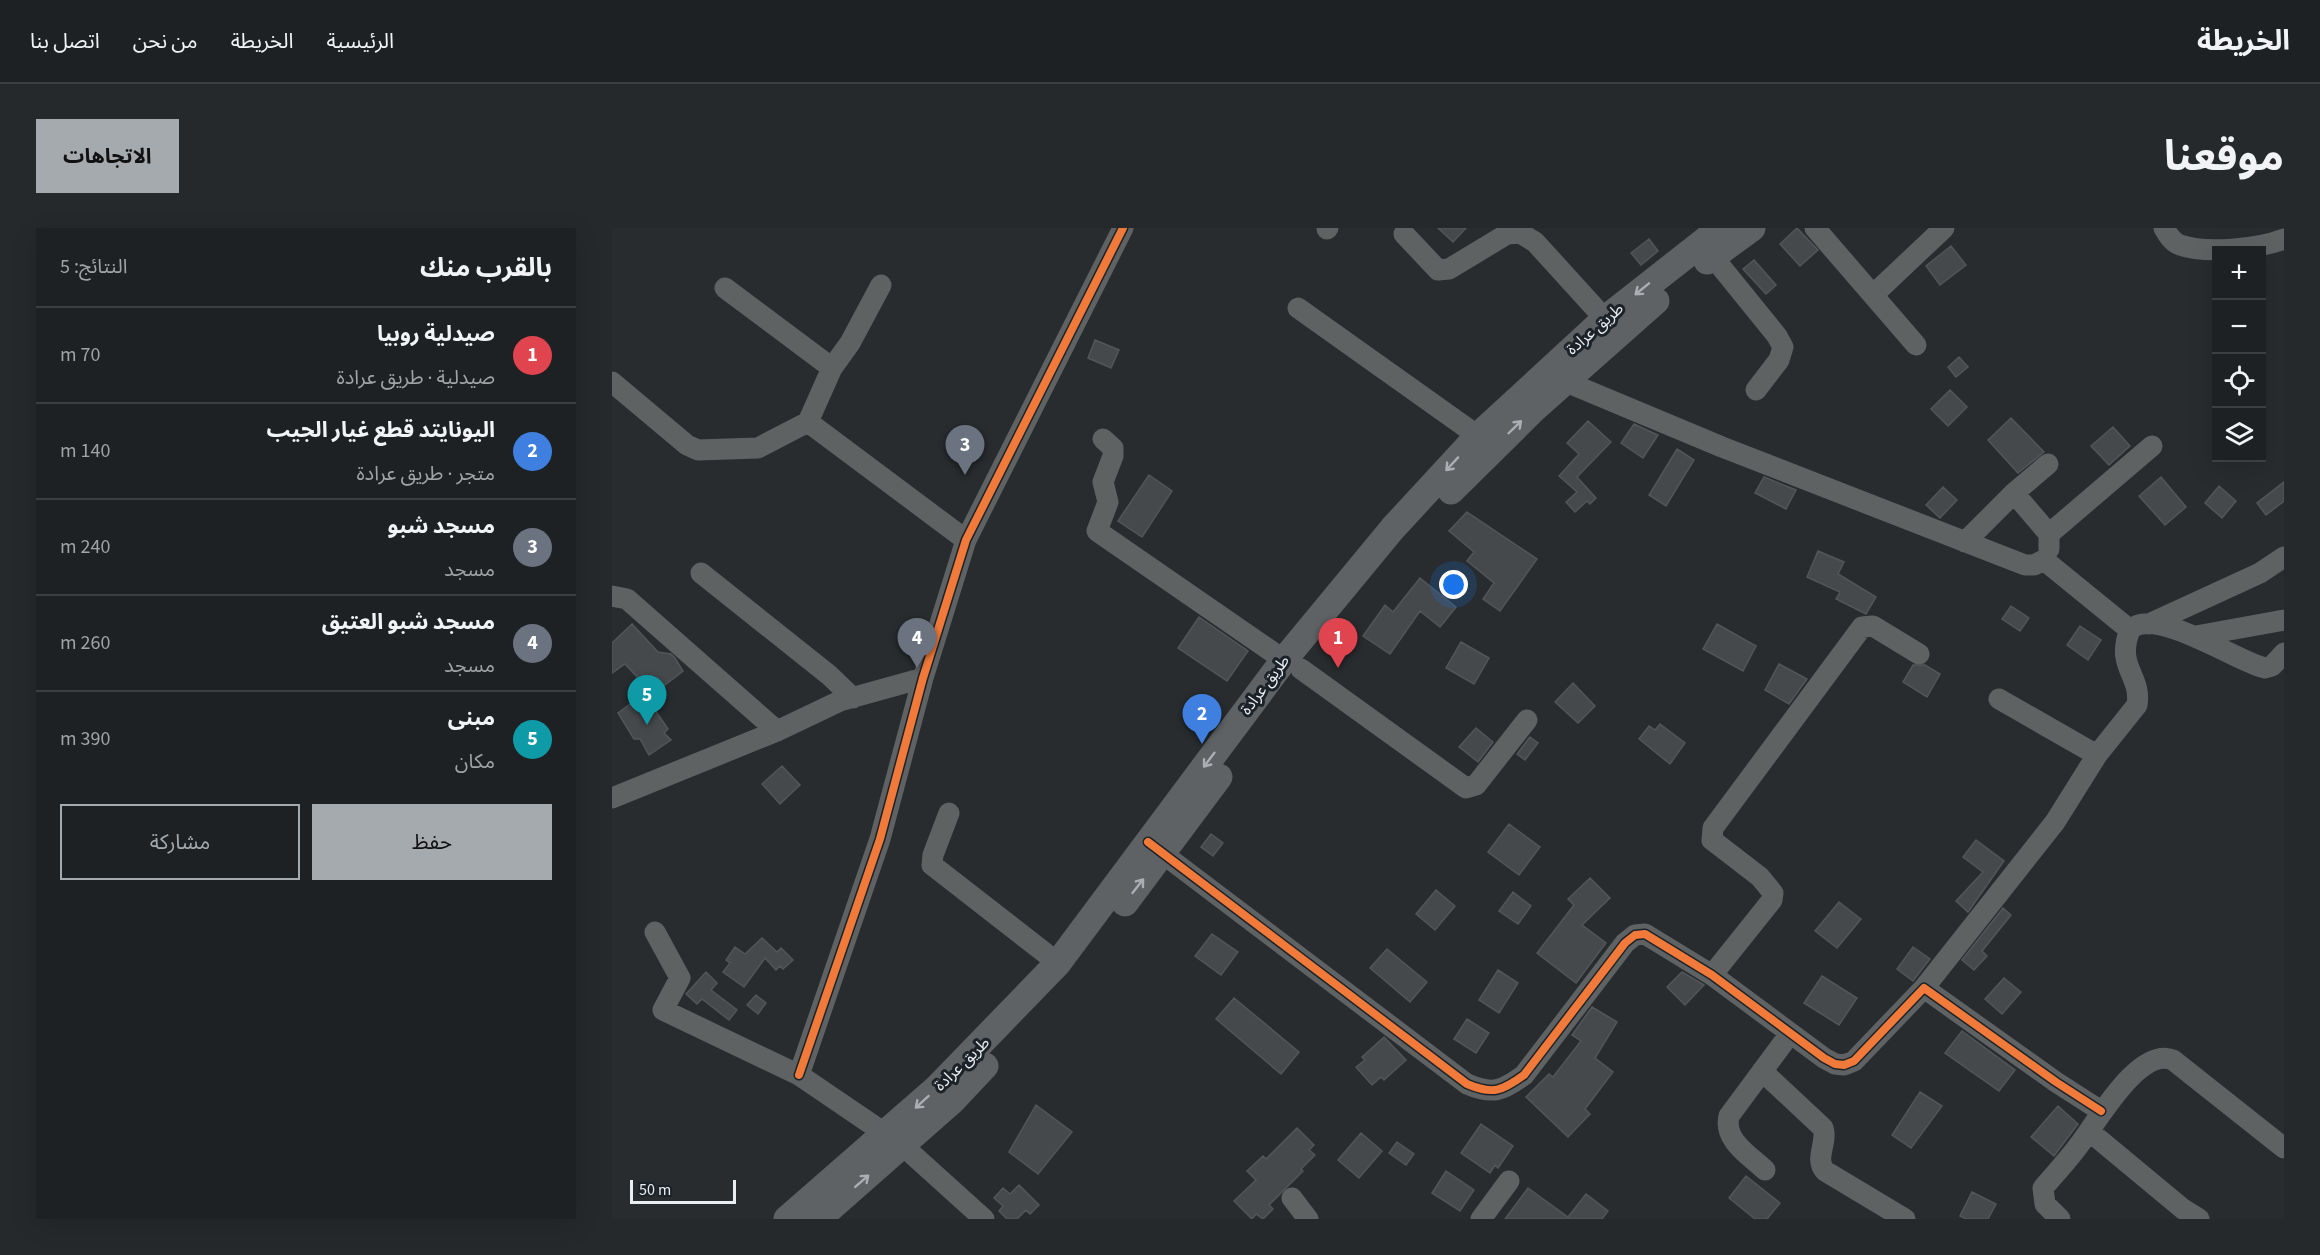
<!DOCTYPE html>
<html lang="ar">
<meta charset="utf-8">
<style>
body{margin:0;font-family:"Source Sans 3","Noto Sans Arabic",sans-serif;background:#26292b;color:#f1f3f6;direction:rtl}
.controls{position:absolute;right:18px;top:18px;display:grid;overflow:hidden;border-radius:0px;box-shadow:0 6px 24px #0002}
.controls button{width:54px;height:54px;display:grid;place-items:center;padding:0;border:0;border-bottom:2px solid #3c3e41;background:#1e2123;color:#f1f3f6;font:30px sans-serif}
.scale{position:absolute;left:18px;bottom:15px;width:106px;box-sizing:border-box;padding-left:6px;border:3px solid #e9eef2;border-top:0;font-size:16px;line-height:21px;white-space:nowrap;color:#e9eef2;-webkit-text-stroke:4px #1b2328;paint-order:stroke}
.you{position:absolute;left:842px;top:357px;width:21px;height:21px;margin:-15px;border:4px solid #fff;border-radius:50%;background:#1a73e8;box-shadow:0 0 0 9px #1a73e833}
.badge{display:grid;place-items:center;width:39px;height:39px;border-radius:50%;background:#a5aaae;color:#fff;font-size:20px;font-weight:700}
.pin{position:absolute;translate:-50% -50px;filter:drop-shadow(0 2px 3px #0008)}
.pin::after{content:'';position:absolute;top:32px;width:21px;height:18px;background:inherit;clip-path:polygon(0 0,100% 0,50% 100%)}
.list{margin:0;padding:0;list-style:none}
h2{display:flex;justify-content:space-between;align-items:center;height:78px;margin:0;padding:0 24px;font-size:26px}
h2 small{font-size:20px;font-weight:400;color:#a1a3a6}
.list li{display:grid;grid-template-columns:39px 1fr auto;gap:18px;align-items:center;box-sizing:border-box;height:96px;padding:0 24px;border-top:2px solid #3c3e41}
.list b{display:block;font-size:22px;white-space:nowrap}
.list p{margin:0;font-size:20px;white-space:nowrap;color:#a1a3a6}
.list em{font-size:20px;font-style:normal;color:#a1a3a6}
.actions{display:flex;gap:12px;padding:18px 24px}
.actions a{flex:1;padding:14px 0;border:2px solid #a5aaae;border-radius:0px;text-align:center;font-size:21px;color:#a5aaae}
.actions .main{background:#a5aaae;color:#111}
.icon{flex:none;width:33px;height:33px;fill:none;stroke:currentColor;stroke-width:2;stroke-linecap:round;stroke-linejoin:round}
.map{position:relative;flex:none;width:1672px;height:991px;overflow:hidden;direction:ltr;border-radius:0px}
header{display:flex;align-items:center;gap:36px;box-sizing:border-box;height:84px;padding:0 30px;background:#1e2123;border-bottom:2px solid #3c3e41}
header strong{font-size:28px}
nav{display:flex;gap:33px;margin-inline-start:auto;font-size:21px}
.intro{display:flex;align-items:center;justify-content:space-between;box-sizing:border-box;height:144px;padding:0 36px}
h1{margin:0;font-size:42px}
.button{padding:15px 27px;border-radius:0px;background:#a5aaae;color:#111;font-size:21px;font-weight:700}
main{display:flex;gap:36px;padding:0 36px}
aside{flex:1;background:#1e2123;border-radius:0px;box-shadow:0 6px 24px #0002}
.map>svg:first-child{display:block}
</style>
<header>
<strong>الخريطة</strong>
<nav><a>الرئيسية</a><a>الخريطة</a><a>من نحن</a><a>اتصل بنا</a></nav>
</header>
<div class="intro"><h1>موقعنا</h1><a class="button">الاتجاهات</a></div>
<main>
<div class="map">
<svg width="1672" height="991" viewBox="0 0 1672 991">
<rect width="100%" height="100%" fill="#282c2f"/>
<path fill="#46494c" stroke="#525658" stroke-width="1.5" d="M826,0H854L841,14Z
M1185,0L1206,22L1188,38L1168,16Z
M1037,11L1046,23L1029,37L1019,25Z
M1339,18L1354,37L1328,57L1314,38Z
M1142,32L1164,57L1154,66L1131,41Z
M483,112L507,122L499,140L476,130Z
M1347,129L1356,139L1344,149L1336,139Z
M1338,162L1355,179L1336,198L1319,181Z
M1399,190L1432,224L1406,245L1376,212Z
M976,193L999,214L965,249L984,270L978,276L975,273L963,284L954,274L965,264L947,248L967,226L955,215Z
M1022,196L1046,207L1031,230L1009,215Z
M1501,199L1518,218L1497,237L1479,218Z
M1065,221L1082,232L1054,278L1037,267Z
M537,247L560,263L530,309L506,293Z
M1152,249L1184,262L1174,281L1143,265Z
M1549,249L1574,279L1553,297L1527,268Z
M1672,254V273L1654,287L1645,275Z
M1607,258L1624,273L1610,290L1593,275Z
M1331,259L1345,272L1328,290L1314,277Z
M855,284L925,331L888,383L871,371L882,355L855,333L862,324L837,303Z
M1206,323L1232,334L1226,346L1264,369L1254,386L1224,371L1228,364L1195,349Z
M808,350L844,379L828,399L808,383L778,426L751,408L773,377L781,384Z
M1399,378L1417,390L1408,403L1390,391Z
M587,389L636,423L615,453L566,420Z
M20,396L46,424L59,426L63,430L71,443L41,466L13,436L0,445V415Z
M1105,396L1144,418L1131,443L1091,421Z
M1468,398L1489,412L1476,432L1455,417Z
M849,414L877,430L862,456L834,440Z
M1167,436L1195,451L1177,476L1153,462Z
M1301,437H1313L1328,446L1315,469L1291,454Z
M961,455L983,478L966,495L943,474Z
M32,466L56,501L52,505L59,512L37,527L28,511H22L6,485Z
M1048,496L1073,515L1058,536L1027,511L1037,498L1043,502Z
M864,500L881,514L866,534L847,519Z
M918,509L926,515L913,532L905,526Z
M170,538L188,557L168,576L150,556Z
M897,596L928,619L907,647L876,624Z
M599,606L611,615L601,628L589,619Z
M1364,612L1392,633L1356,684L1344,673L1371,644L1351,629Z
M978,650L998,670L970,697L994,715L964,755L925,725L962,677L956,671Z
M824,662L843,678L823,702L804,686Z
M901,664L919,678L906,696L887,683Z
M1227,674L1249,691L1225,720L1203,703Z
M1391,680L1399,687L1370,723L1375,728L1362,742L1350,732Z
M600,706L626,724L609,747L583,728Z
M150,710L165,724L169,720L181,732L171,741L168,738L164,742L153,730L132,759L111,744L118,735L114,732L123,719L133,726Z
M1301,719L1318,731L1301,753L1285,741Z
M775,721L815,754L798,774L758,740Z
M886,742L906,755L887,785L867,772Z
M94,744L105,755L99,762L125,782L117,792L90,771L85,776L74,766Z
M1070,744L1092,757L1073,777L1055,759Z
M1210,748L1245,770L1227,797L1192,775Z
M1392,750L1409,764L1390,786L1373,771Z
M144,767L154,775L146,786L135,777Z
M622,770L687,824L669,846L604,791Z
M980,779L1005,794L983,830L1001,844L973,881L978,886L956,909L914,869L937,846L941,849L969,813L960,807Z
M855,791L877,805L864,825L842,811Z
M1350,803L1403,842L1387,863L1333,825Z
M772,809L794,832L772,852L769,849L760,857L744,839L753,832L750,829Z
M1308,864L1330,878L1299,920L1280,907Z
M424,877L460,904L426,946L397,924Z
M1446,878L1466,896L1442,928L1419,909Z
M869,896L901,918L886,940L883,937L878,945L849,925Z
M685,900L702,917L697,922L703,927L689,941L691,943L657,977L661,981L651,991L644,986L640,991L622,973L644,952L635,943L651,928L654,931Z
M749,905L770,923L747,950L726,932Z
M785,914L802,926L794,937L777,925Z
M834,943L862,962L848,983L820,965Z
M1134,948L1168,975L1155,991H1143L1117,970Z
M407,957L427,977L418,986L414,982L405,991H395L387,983L391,978L382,970L391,960L398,966Z
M916,960L956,989L974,966L996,983L990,991H893Z
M1360,964L1384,976L1376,991H1354L1348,988Z"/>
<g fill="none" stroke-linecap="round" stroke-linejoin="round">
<path stroke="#5f6263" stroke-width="21" d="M1203,0L1304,117
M1552,0C1556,7 1560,14 1568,17C1594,26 1646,21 1672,11
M715,1L716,0
M792,6L826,42L837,41L895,6L908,5L923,14L993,91
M1101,29L1165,108L1171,119L1167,132L1144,162
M269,57L238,115L220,140L196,194L354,312
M113,60L220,140
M1261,67L1332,0
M686,80L866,208
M952,153L1110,219L1413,337H1422L1432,332L1518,402C1543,377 1625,434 1653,440L1660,438L1672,425
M0,154L75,217L86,222L146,220L196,194
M491,211L501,220V228L491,254L496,274L485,303L672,432
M1402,265L1437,306V321
M1437,306L1540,218
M1353,314L1402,265L1436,236
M89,345L217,447L241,470
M0,368L15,371L165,503
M1537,396L1648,345L1672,329
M1584,408L1672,392
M689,441L854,560L864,557L915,492
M1387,471L1485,527
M0,570L165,503L228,473L311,450
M337,585L321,627L320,637L446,735
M538,616L855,856C881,867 890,863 912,847L1013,715L1023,707L1033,706L1100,747L1212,830L1223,836L1232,837L1242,833L1312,760L1444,854L1489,883
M43,704L68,750L51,782L187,847L290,917L372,991
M1100,747L1160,672L1161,665L1148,649L1100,612L1101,600L1250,399L1261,398L1307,426
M1312,760L1443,594L1485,527L1525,477C1530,447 1503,439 1518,402
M1150,843L1211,900C1216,914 1202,931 1213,943L1293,991
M187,847L268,611L311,450L354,312L511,0
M1477,903L1571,981L1587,991
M1153,942C1137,927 1111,912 1117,888L1177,807
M680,970L696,991
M869,991L897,953
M1448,991L1433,976L1431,960C1443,946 1456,932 1467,917C1485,894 1527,818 1561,832L1672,920"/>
<path stroke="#5f6265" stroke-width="27" d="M1095,33L1140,0
M839,263L922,181L1044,73
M513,675L607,549
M175,991L325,860L446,735L672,432L781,300L866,208L993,91L1109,0
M206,991L341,872L373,838"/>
<defs>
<path id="cycleway" d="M536,614L855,856C881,867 890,863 912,847L1013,715L1023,707L1033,706L1100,747L1212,830L1223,836L1232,837L1242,833L1312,760L1444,854L1489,883
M187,847L268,611L311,450L354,312L511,0"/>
</defs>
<use href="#cycleway" stroke="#1b2328" stroke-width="11"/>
<use href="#cycleway" stroke="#f17a3a" stroke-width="8"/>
</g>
<defs><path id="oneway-shaft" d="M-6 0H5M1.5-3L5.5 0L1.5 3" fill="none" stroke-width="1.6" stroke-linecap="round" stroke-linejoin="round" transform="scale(1.5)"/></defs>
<g stroke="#abafb3">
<use href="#oneway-shaft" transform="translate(1030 61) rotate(141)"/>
<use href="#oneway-shaft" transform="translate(903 199) rotate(-44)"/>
<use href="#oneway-shaft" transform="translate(840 236) rotate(133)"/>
<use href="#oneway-shaft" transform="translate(597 532) rotate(127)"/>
<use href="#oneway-shaft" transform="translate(526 658) rotate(-52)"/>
<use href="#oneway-shaft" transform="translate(310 874) rotate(138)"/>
<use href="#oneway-shaft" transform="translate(250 953) rotate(-41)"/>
</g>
<g text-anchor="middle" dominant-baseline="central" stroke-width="6" stroke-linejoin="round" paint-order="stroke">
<g font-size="16" fill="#e9eef2" stroke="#1b2328">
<text transform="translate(983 101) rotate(-41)">طريق عرادة</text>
<text transform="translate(653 457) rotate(-53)">طريق عرادة</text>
<text transform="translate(350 836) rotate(-44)">طريق عرادة</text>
</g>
</g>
</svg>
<div class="controls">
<button>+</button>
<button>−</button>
<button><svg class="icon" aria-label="locate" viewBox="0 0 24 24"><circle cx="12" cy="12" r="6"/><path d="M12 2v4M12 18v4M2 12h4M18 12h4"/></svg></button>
<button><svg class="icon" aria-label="layers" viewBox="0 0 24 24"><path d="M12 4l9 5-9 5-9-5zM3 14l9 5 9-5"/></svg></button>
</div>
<div class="scale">50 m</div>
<div class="you"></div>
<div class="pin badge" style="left:726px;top:440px;background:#e0444e">1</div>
<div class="pin badge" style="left:590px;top:516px;background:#3f7fe0">2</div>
<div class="pin badge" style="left:353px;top:247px;background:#6b7280">3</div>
<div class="pin badge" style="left:305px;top:440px;background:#6b7280">4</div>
<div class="pin badge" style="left:35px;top:497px;background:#0f9aa8">5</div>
</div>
<aside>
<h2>بالقرب منك<small>النتائج: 5</small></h2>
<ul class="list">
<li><span class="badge" style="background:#e0444e">1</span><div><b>صيدلية روبيا</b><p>صيدلية · طريق عرادة</p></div><em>70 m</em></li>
<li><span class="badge" style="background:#3f7fe0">2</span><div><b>اليونايتد قطع غيار الجيب</b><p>متجر · طريق عرادة</p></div><em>140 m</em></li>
<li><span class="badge" style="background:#6b7280">3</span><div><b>مسجد شبو</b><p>مسجد</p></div><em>240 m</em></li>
<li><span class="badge" style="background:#6b7280">4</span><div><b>مسجد شبو العتيق</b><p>مسجد</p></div><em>260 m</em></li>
<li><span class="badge" style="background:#0f9aa8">5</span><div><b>مبنى</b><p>مكان</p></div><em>390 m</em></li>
</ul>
<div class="actions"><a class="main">حفظ</a><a>مشاركة</a></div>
</aside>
</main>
